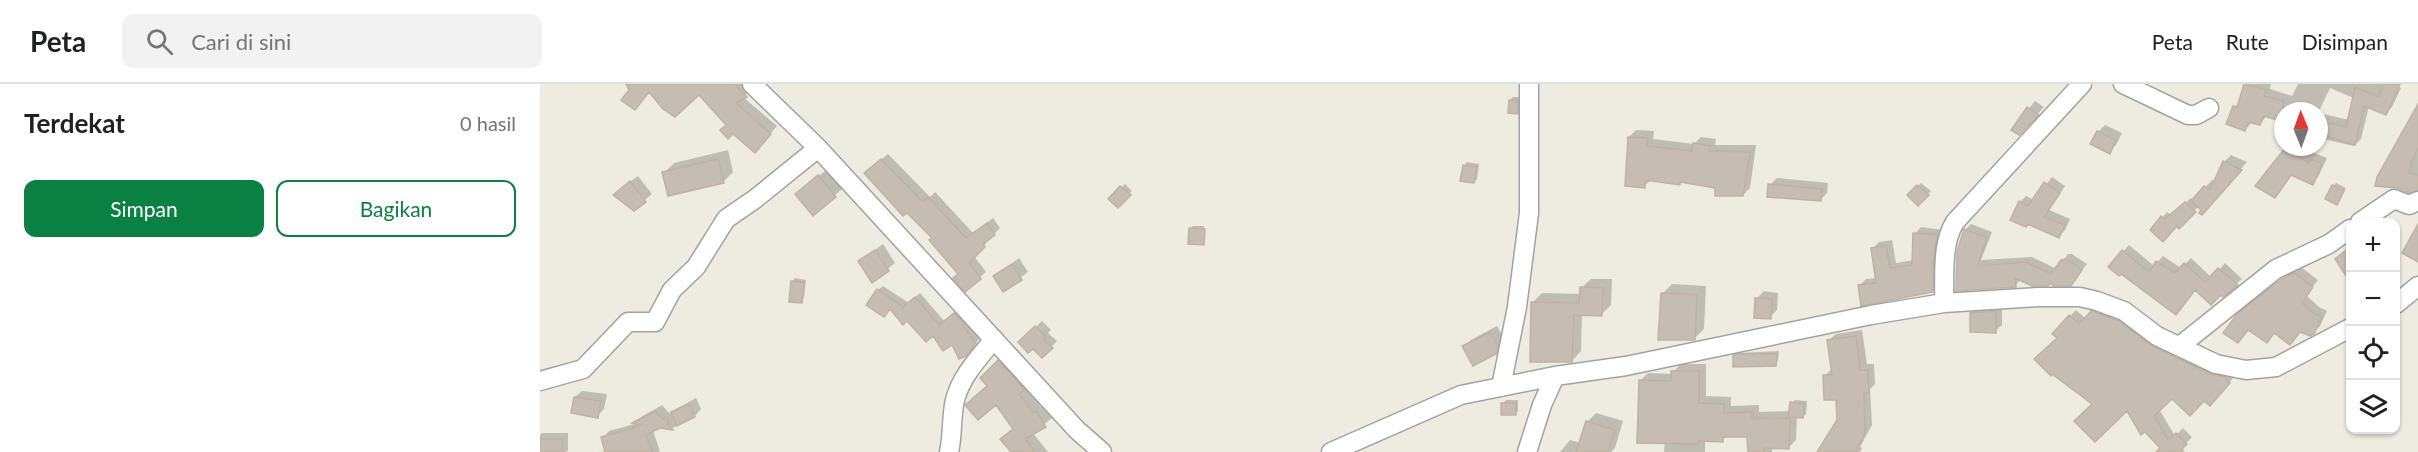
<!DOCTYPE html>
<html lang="id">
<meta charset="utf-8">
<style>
body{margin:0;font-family:Lato,sans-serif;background:#f2f2f2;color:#202124}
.controls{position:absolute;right:18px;bottom:18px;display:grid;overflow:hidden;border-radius:12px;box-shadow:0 2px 4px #0004}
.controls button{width:54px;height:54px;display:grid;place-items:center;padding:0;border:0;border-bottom:2px solid #e0e0e0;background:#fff;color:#202124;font:30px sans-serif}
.compass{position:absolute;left:1734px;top:18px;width:54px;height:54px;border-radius:50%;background:#fff;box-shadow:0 2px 4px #0004;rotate:359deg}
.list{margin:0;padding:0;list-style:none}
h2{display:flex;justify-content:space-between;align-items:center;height:78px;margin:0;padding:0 24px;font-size:26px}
h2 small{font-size:20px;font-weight:400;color:#757577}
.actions{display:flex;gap:12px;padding:18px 24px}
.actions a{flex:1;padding:14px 0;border:2px solid #0b8043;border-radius:12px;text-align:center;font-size:21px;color:#0b8043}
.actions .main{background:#0b8043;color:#fff}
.icon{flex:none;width:33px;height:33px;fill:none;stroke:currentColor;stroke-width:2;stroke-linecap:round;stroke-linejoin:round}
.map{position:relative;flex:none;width:1878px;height:368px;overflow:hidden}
header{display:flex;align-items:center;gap:36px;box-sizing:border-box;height:84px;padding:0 30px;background:#fff;border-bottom:2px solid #e0e0e0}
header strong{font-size:28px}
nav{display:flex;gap:33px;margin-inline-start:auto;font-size:21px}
.search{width:420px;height:54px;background:#f2f2f2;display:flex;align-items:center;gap:15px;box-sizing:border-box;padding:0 21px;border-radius:12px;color:#757577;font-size:22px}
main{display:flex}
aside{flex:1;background:#fff}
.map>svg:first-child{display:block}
</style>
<header>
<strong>Peta</strong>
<div class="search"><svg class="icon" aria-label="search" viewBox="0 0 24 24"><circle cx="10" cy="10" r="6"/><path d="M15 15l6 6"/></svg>Cari di sini</div>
<nav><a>Peta</a><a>Rute</a><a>Disimpan</a></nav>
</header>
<main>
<aside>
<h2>Terdekat<small>0 hasil</small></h2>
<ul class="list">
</ul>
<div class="actions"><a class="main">Simpan</a><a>Bagikan</a></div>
</aside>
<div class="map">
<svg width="1878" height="368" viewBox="0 0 1878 368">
<rect width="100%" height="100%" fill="#eeebe0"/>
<path fill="#0003" d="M87,0H209L212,5L203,13L237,42L221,60L187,40L159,9L110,7L95,24Z
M1706,0H1731L1730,5L1752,12L1758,0H1853L1861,4L1852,23L1846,29L1829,22L1821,55L1814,62L1779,54V29L1809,36L1814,14L1790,4L1779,27H1743V36L1727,31L1720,40L1712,38L1705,46L1695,23L1701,16Z
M973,13H980V25L977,28L970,16Z
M1495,17L1504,23L1486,43L1473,45Z
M1878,23V105L1858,103Z
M1565,41L1582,49L1576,61L1569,68L1552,60L1558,48Z
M1096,46L1114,47L1113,55L1154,60L1161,53L1176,55L1175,61H1216L1210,104L1203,111L1177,103L1141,97L1139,99L1111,96L1104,102L1089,53Z
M1748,63H1758L1787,74L1778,93L1773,99L1752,89L1735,112L1745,66Z
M188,66L193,88L183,98L124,89L134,79Z
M348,70L390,113L395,108L433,149L453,134L460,144L434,172L446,188L425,206L419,189L394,153L332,83Z
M1691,71L1707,78L1668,122L1663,125L1659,122L1639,143L1637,141L1612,146L1627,128L1631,131L1651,114L1653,116L1672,96L1675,98L1684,78Z
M927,78L939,80L937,95L934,98L924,82Z
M286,86L302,105L273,130L264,104Z
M98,92L112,110L94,125L82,104Z
M1512,93L1525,102L1509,126L1530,135L1525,146L1519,152L1480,118L1486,112L1494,116Z
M1237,94L1288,99L1287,109L1280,116L1230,101Z
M1381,99L1391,107L1378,120L1369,111Z
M1796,99L1806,104L1797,119L1793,102Z
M585,100L592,107L578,122L570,115Z
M1431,140L1452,148L1441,176L1492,173L1517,185L1528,170H1532L1547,180L1536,194L1511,197L1481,195L1475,202L1418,205L1425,146Z
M653,142H664L663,159L650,145Z
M1381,143L1403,146L1399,200L1392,207L1320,201L1326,195L1337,194L1332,165L1339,158L1352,156L1356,179L1374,176L1375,150Z
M343,160L355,179L332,197L320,177Z
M1589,161L1614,182L1623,172L1641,184L1651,174L1672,194L1685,179L1702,195L1683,211L1581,188L1570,182Z
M479,174L488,188L464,206L455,192Z
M1761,183L1778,196L1766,211L1779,223L1787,227L1780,242L1773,249L1761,246L1735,248L1727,257L1705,224L1750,189Z
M255,194L266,196L264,214L261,217L252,198Z
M1051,195H1072L1071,221L1061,231L1042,230L1041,267L1032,277L993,218L1002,209L1041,210V204Z
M1132,200L1166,202L1164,245L1154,255L1122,210Z
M343,202L369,219L380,209L405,238L420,225L440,254L431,265L393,250L338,206Z
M1224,207L1238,209L1237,226L1230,233L1217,214Z
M1462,221V241L1455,247L1431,229L1438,222Z
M1559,222L1695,292L1676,314L1632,313L1619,325L1635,352L1643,344L1652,353L1642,363L1645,368H1627L1587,324L1554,320L1519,253L1530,232L1536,226L1546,235Z
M502,237L511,246L508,249L517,257L502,272L493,263L480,258Z
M957,242L964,254L962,262L955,269L924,263L931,256Z
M1322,246L1327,280H1334L1335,300L1330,305L1332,341L1320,363L1322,364L1320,368H1279L1298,336L1297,314L1285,292L1292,284L1289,256L1296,250Z
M1239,267L1238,277L1235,281L1194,272L1198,269Z
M466,270L501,323L504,321L512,334L493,349L508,368H473L462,355L474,344L449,302L442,294Z
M1140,280H1166V312L1191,313V322L1219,321V328L1251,327L1252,319L1255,316L1267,317L1266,330L1262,333L1257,332L1256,356L1249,363H1232V368H1209L1208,351H1187L1182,357L1165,356V368H1124L1125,357L1100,297L1108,289L1132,290Z
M42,307L67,310L64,325L57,332L35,313Z
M156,314L161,325L155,332L133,344L120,342L113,346L120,368H59L67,367L63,354L69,347L94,340L101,333L122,321L129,329Z
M966,316H978V327L975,330L963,319Z
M1056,329L1083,337L1075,364L1071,368H1020L1030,356L1041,359L1047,338Z
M2,349H28V366L26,368H0V351Z"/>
<path fill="#c5bdb3" stroke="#c0b2a2" stroke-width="1.5" d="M86,0H195L207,13L196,19L231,50L215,69L193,50L188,55L180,46L186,41L159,11L135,33L123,25L109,8L95,26L81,16L89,6Z
M1704,0L1726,6L1724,12L1743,17V38L1724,32L1720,41L1708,38L1705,47L1686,40L1693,22L1697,23Z
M1844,0H1860L1846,31L1824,22L1815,61L1779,50V37L1806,43L1815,3L1838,13Z
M969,16H978V30L968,29Z
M1878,20V63L1868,89L1878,91V106L1869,109L1858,104L1835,102L1837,93Z
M1487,23L1499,31L1479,51L1471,46Z
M1557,47L1576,56L1570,70L1550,60Z
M1088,53L1108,54L1107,62L1152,67L1153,59L1170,62L1169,67L1210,68L1203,112H1175V104L1140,98V101L1105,96V104L1085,102Z
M1745,64L1769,79L1770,75L1782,80L1773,101L1751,91L1735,114L1715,102Z
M178,75L184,99L128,112L122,88Z
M341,75L383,118L388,113L426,154L447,139L455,151L443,160L445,163L429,179L441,195L425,208L413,194L418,190L389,156L392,154L367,129L363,132L324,89Z
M1683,77L1702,86L1662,131L1659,129L1661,126L1651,117L1664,102L1670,106Z
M923,81L937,83L934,99L920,97Z
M278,91L296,113L273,132L255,110Z
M90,97L106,118L94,127L73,111Z
M1504,98L1520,109L1504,133L1525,141L1519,154L1488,140L1486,143L1470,136L1479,117L1488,122Z
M1228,100L1282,105L1281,117L1227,113Z
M1377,101L1389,111L1378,122L1367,111Z
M1792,101L1804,107L1797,121L1785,115Z
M580,102L591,111L578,124L568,115Z
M1645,118L1656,128L1639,145L1637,142L1623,158L1610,146L1621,132L1625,135Z
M1878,140V178L1862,169Z
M649,144L665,145L664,161L648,160Z
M1424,145L1447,154L1437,182L1486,178L1511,190L1521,176L1526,175L1542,186L1531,202H1514L1510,199L1508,202H1492L1475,194L1476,203L1416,207L1417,168Z
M1373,149L1397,151L1393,177V208L1321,222L1318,201L1336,199L1331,164L1346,162L1350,184L1372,181Z
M1810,163V198L1795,175Z
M335,166L349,187L332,199L318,177Z
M1582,166L1609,188L1616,177L1635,189L1644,179L1665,198L1678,184L1698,201L1683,213L1681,211L1671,221L1655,206L1636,231L1581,190L1579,192L1568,183Z
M472,180L482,196L463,208L453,192Z
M1754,189L1773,203L1762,219L1773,229L1782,233L1774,250L1770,252L1760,248L1750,261L1734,249L1727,259L1708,246L1698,259L1683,249L1697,230L1742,195Z
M251,197L264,198L262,219L249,218Z
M1040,203L1063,204L1062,232L1034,231L1032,278H990L991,218L1039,219Z
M337,205L363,223L375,213L399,241L414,229L423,239L422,241L436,259L426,272L419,275L412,261L403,267L393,252L386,258L367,237L363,241L350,225L344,233L326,221Z
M1121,209L1157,211L1155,256H1118Z
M1215,214L1232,215L1231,235L1214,234Z
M1456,227V249L1430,248V229Z
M1551,227L1579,237L1612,262L1671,290L1684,293L1690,299L1670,322L1664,317L1650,332L1632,315L1614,332L1628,356L1636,349L1647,360L1639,368H1616L1620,364L1605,348L1601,351L1587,327L1555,358L1534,337L1552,320L1512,290L1511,292L1494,275L1517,254L1512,250L1529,231L1539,240Z
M495,242L506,253L503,256L513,264L502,274L493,265L488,269L478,258Z
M950,248L958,262L956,270L933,282L922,262Z
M1316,252L1320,286H1328L1329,309H1324L1325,349L1316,368H1277L1297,336L1296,316H1284L1283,291H1292L1287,256Z
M1197,270H1237L1236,282L1193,283V271Z
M458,276L485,306L479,310L493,329L496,327L506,343L485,355L495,368H471L460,355L473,345L456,321L438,336L425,321L447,302L440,294Z
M1131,287H1159V319L1184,320V329L1212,328V335L1250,334L1249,365L1224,364V368H1208L1207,353H1183V358L1158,357V360L1097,359L1099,296L1131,297Z
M34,313L61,317L58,334L31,329Z
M1250,318L1265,320L1263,334L1248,333Z
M961,319H976V331H961Z
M149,320L155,333L137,342L131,328Z
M115,327L123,335L127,333L129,339L127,340L133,346L120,344L106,351L112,368H65L61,353L102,341L92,339Z
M1046,337L1075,346L1068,368H1036Z
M0,355H22V368H0Z"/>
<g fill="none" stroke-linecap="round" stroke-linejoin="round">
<defs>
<path id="street" d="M212,0L278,64L537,346L562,368
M1583,0L1648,31H1656L1669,24
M1820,138L1854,115L1869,121L1878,117
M1404,219C1405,193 1401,160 1415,138L1542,0
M1856,220L1878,202
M1641,261L1736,185L1789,160L1810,145
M0,297L43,285L88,238H115L132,206L156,183L186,135L215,115L278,64
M961,303L977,223L989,129V0
M409,368C413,351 411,332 415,316C421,292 439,274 454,255
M791,368L921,311L1015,292L1086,282L1331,231L1404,219L1498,213H1540L1557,217L1584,227L1617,252L1676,280L1706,286L1736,283L1810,244
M987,368L1002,321L1015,292"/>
</defs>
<use href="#street" stroke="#a2a2a2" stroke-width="21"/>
<use href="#street" stroke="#fff" stroke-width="18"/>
</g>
</svg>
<div class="controls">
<button>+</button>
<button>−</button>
<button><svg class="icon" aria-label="locate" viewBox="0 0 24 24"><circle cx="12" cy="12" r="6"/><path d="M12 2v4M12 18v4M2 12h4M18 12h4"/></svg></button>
<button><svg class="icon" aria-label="layers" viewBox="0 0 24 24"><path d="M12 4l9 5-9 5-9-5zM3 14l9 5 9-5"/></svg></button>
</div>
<svg class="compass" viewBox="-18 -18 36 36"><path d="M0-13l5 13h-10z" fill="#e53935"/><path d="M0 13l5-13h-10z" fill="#757577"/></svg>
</div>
</main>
